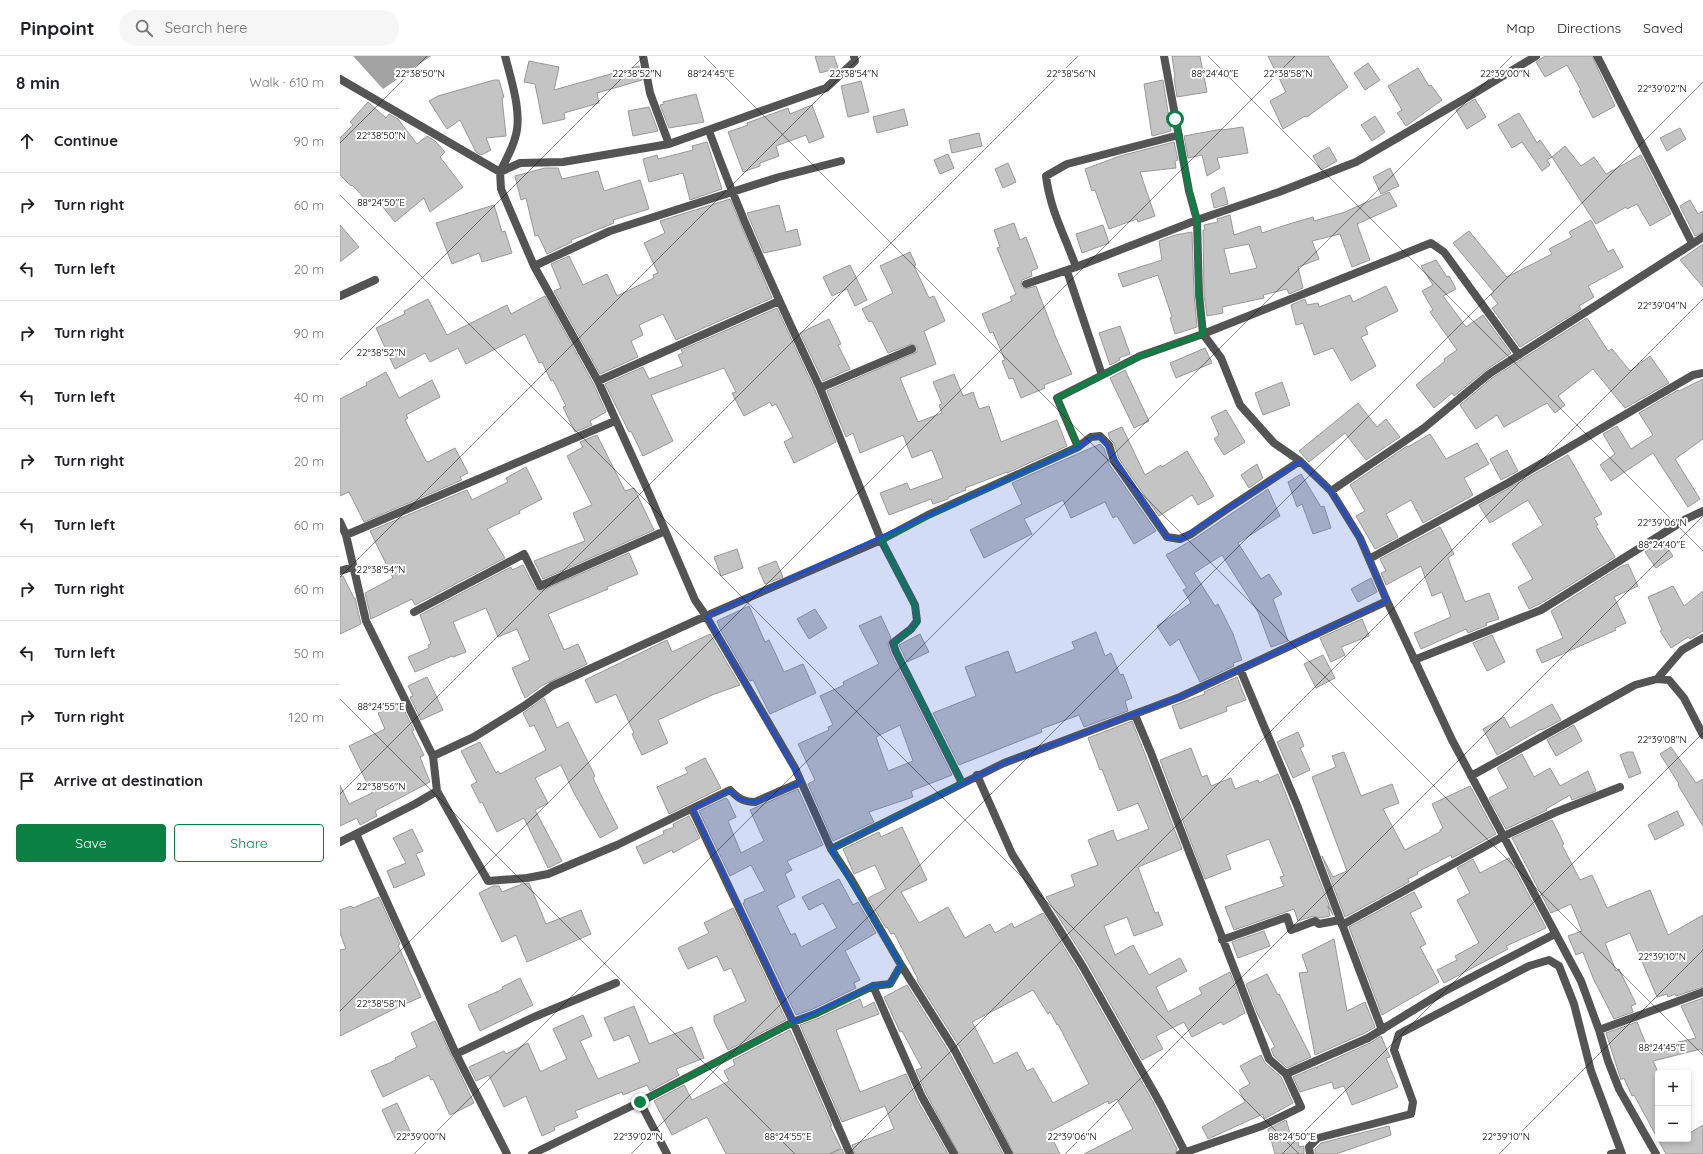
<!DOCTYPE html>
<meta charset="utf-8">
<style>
body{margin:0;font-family:Quicksand,sans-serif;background:#f6f6f6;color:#202124}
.controls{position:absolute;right:12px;bottom:12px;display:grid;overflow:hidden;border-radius:4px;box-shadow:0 2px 6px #0003}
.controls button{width:36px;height:36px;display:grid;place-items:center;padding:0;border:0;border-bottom:1px solid #e0e0e0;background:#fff;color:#202124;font:20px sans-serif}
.stop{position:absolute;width:12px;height:12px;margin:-9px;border:3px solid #0b8043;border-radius:50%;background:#fff}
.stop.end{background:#0b8043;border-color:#fff;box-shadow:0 1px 4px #0008}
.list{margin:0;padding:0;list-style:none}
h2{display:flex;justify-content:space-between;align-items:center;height:52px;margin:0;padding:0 16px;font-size:17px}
h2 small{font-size:13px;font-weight:400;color:#757577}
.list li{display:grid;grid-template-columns:26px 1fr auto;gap:12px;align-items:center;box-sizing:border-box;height:64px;padding:0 16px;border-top:1px solid #e0e0e0}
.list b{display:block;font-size:15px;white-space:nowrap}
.list em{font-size:13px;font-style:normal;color:#757577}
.actions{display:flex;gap:8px;padding:12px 16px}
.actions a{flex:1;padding:9px 0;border:1px solid #0b8043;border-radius:4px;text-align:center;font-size:14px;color:#0b8043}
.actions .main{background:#0b8043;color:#fff}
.icon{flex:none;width:22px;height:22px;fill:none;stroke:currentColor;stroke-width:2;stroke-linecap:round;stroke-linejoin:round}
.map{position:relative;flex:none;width:1363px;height:1098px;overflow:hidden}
header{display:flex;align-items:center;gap:24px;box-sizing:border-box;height:56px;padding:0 20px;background:#fff;border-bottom:1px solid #e0e0e0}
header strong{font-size:19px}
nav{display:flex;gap:22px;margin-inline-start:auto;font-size:14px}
.search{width:280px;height:36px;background:#f6f6f6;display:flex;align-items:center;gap:10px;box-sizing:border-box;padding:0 14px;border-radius:22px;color:#757577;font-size:15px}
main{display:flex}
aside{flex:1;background:#fff}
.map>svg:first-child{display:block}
</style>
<header>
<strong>Pinpoint</strong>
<div class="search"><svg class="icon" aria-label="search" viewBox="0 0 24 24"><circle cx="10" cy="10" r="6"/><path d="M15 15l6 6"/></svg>Search here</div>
<nav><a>Map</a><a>Directions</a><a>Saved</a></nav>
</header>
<main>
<aside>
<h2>8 min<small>Walk · 610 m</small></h2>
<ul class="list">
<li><svg class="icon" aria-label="ahead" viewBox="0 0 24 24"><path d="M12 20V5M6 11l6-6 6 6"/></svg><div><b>Continue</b></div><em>90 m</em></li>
<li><svg class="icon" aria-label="right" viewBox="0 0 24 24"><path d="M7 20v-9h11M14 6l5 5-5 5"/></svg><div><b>Turn right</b></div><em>60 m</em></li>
<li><svg class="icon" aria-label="left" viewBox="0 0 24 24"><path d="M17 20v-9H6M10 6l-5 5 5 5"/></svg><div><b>Turn left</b></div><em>20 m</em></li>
<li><svg class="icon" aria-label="right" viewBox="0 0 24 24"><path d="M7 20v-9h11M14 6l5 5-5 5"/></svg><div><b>Turn right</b></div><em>90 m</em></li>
<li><svg class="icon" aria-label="left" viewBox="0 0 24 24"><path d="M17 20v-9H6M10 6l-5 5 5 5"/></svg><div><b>Turn left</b></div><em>40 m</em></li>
<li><svg class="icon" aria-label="right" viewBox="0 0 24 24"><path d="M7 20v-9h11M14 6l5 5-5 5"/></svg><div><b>Turn right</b></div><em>20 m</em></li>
<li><svg class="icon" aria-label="left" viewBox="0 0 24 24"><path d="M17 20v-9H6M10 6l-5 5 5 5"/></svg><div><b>Turn left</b></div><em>60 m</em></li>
<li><svg class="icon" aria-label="right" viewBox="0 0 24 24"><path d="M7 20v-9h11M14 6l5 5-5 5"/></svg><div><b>Turn right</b></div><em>60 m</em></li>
<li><svg class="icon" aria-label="left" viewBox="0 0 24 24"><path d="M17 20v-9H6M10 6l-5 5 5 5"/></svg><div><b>Turn left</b></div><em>50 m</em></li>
<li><svg class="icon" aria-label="right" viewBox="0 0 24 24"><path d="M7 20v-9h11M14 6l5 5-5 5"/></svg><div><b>Turn right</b></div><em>120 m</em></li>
<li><svg class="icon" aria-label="arrive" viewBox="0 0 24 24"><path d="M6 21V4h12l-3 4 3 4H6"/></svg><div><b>Arrive at destination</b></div></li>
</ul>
<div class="actions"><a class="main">Save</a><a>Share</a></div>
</aside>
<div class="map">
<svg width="1363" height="1098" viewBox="0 0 1363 1098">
<rect width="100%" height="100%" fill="#fff"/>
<path fill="#a2a2a2" d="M13,0H91L43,33Z"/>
<path fill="#c4c4c4" stroke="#989898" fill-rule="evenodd" d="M475,0H494L498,12L480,17Z
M832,0H860L867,36L837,41L834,22L835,21Z
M928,0H988L1008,31L967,61L965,60L943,73L930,45L946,36Z
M1205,0H1252L1275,50L1253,62L1239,35L1241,34L1227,9L1205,21L1196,6Z
M189,5L219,11L214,34L299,10L302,24L257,37L259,47L224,57L225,63L203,68L195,28L184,26Z
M1028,7L1040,24L1025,34L1014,17Z
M1078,12L1089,30L1091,29L1102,44L1066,70L1057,57L1062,54L1048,30Z
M154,24H159L164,41L162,42L166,80L146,82L151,94L141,99L136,96L120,64L107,73L89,45L98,40Z
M823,24L831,75L812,80L804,28Z
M521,25L529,56L508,61L501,30Z
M356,38L364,66L329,72L320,49L324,48L323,46Z
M1135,43L1146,61L1127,73L1116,54Z
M28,46L46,62L49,58L58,63L77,88L87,80L95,85L105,96L100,101L123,131L90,156L84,142L55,166L38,145L32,150L12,129L11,130L0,119V82L13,69L10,66Z
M472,49L484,81L469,87L466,79L436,90L439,100L420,107V110L403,116L388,76L408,69L407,67L448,52L450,58Z
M309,51L318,75L293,80L288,55Z
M564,53L568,69L537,77L533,61Z
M1179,57L1197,87L1200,84L1212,101L1225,90L1241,110L1254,101L1266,118L1301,99L1331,158L1310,170L1297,148L1287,153L1286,151L1256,168L1212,101L1207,104L1210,109L1202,115L1182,86L1172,92L1158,69Z
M1035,60L1045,76L1032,85L1021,69Z
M903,71L908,97L877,102L880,112L867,120L862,99L848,102L844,80L882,73V74Z
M1340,72L1346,83L1327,95L1320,82Z
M639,77L642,90L612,97L609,84Z
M367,86L382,133L350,144L343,117L309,126L303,103L317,99L318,103L353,94L352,90Z
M834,86L838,104L835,105L836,112L800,116L815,160L798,166L797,163L769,173L755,134L752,135L745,113L780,100Z
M989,91L997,105L981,114L973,100Z
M608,98L614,112L600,118L594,104Z
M668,107L676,126L663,132L655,113Z
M205,112H218L222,123L258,115L264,135L300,124L309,153L273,164L274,167L231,184L232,186L207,198L198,179L195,180L186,142L181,144L175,120Z
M1050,112L1059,130L1041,138L1033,121Z
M884,131L888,148L874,152L871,138Z
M1049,136L1057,150L1017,168L1030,204L1012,211L1000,178L972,185L979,203L958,211L963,232L949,238L947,233L923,239L924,242L882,251L883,257L867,260L864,238L863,174H865L864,169L878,166L877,163L890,159L894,179L920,170L922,177L949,168L973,161L974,165L1005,156ZM909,188L917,212L890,218L884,193Z
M390,143L432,242L336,284L323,258L299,269L303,279L291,285L298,301L260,318L214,235L221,232L211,208L229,200L243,229L267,218L277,240L314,222L313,219L318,217L304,187L325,177L320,165Z
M1350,144L1358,158L1363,155V176L1355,180L1340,150Z
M154,149L162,176L165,175L172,197L142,206L139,197L112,208L96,167Z
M439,149L446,176L457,173L461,189L424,197L407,157Z
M1251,164L1268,196L1273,193L1283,211L1248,230L1254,241L1239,250L1241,253L1180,291L1152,252L1158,248L1151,239L1154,236L1113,187L1129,175L1167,221L1212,198L1209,193L1232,181L1229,176Z
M674,167L680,184L686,181L698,212L691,215L692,220L682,224L681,230L685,233L696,230L716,282L732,318L704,329L705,332L681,342L673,322L669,323L662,305L665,304L653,276L650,277L642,258L672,245L670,241L676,238L657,192L660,191L654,174Z
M0,169L19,191L0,206Z
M763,169L769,187L742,197L736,178Z
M852,176L854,238L857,271L835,278L830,262L832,261L818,219L783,231L778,218L822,204L819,185L835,179Z
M1363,188V231L1340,204Z
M570,196L576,209L574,210L589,242L594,240L605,265L584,275L596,308L560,322L578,366L602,357L599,349L602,348L593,326L614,318L623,340L633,336L639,353L649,350L661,386L717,364L727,390L667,417V416L625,432L626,434L608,441V443L593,448L591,443L549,459L540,437L567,427L570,434L603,422L592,394L572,402L563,379L520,397L513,377L506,381L487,335L577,296V291L572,288L548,297L532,265L529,266L522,253L553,237L540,210Z
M1096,204L1107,221L1109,220L1116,233L1103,240L1126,271L1143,259L1171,297L1146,314L1114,340L1112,337L1094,352L1076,329L1105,305L1104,303L1117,294L1090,256L1093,254L1082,235L1093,229L1081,210Z
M510,209L527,244L515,250L507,233L492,240L483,221Z
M1046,230L1058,255L1025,271L1028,278L1021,281L1036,310L1011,325L993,292L974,299L963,267L956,269L951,249L965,243L967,249L978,247L979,251L1010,239L1013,246Z
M205,240L253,327L266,356L250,365L252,369L235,376L223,351L226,350L213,324L211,325L202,306L199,307L185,278L126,308L118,292L90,306L85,297L55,313L36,272L65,258L64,255L88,243L107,279L167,249L171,258Z
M437,252L475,334L496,386L454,407L444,386L453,381L436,348L432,350L430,346L404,360L392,337L396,336L384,312L311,339L333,385L303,400L291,375L289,376L265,328L303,311L309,323L343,310L338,299L343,297L341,294Z
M1247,262L1268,295L1272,293L1290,315L1310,300L1329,327L1285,352L1253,313L1218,340L1225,349L1215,357L1207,347L1164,371L1157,359L1136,373L1120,349L1152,322Z
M489,263L501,288L498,289L510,313L483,325L460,277Z
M780,270L790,298L779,302L780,304L770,309L759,277Z
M865,292L872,307L836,322L830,307Z
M785,314L809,365L794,372L770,322Z
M46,316L59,342L92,324L100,341L66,359L68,362L65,364L86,405L88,406L115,392L128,417L120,421L122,424L24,466L9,436L0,440V343L27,329L26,327Z
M1363,323V383L1335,403L1360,443L1348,451L1313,397L1271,425L1260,409L1275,398L1263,378L1277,370L1291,393L1313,379L1299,357L1338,334L1339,335Z
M942,326L950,349L923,359L915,337Z
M1018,347L1037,371L1046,363L1060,381L1026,404L1005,377L969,406L959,395Z
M886,354L905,386L884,399L874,383L879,379L871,361Z
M782,371L805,419L821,409L822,411L847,395L874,440L858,449L852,439L819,460L779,403L774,387L770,383L768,377Z
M1090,378L1106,403L1137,387L1149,408L1124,422L1133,439L1083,467L1071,444L1046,458L1058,481L1035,493L1016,460L1025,455L1010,429L1067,390L1068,391Z
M257,379L285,435L294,432L314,474L203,523L194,505L245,485L233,457L252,449L227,400L243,391L240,386Z
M760,388L764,392L769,408L816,475L794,488L777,460L773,462L765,446L731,462L723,444L684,463L692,478L644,502L630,474L682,448L672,427Z
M1167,394L1178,415L1161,424L1150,403Z
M1228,399L1262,458L1254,462L1258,469L1256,470L1275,501L1203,546L1189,553L1178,531L1193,523L1172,488L1203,469L1188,444L1150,467L1139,449Z
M917,408L923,422L909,432L901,419Z
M186,411L202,443L179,455L180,457L147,473L165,502L75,549L72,543L31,563L25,537L53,522L30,475L127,434L132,444L168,426L166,422Z
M961,418L981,451L984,450L991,472L973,478L962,448L957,451L948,426Z
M928,433L940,460L898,487L921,523L929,518L942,538L933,543L948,585L931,591L918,556L882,499L854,517L875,550L878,548L893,578L902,604L893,607L894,610L860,626L839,583L830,590L817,570L851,547L843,534L847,532L826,499L854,483Z
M1100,471L1114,498L1108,502L1125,546L1149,537L1159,563L1146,567L1147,569L1128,577L1126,573L1081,593L1074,577L1111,561L1102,536L1092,540L1081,510L1046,529L1041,517L1046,515L1040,503Z
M1322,484L1333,500L1316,512L1305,496Z
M397,493L403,512L381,520L374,501Z
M289,497L298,518L267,531L268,533L208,558L224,594L238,588L247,608L199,631V632L185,642L172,612L190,604L177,573L158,581L146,552L113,566L126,596L113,601L112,600L75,616L68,601L89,592L88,589L91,588L80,559L171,511L172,514L183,509L195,532L200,535Z
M436,505L443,521L425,528L418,512Z
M1288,508L1298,530L1274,541L1286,567L1275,572L1276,574L1202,607L1196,594L1223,582L1211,555L1280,511Z
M0,520H3L14,542H15L21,568L0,578Z
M1031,522L1037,536L1018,546L1011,533Z
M1333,530L1344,550L1363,535V575L1350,583L1348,581L1331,592L1320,575L1322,574L1308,541Z
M409,550L425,586L429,584L444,616L463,608L476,637L430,658L413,624L410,625L380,573L377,565Z
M475,553L487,572L469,583L457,563Z
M541,560L551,582L548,588L551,598L612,719L571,735L573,741L529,756L534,766L493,785L468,728L475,724L458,688L489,674L488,671L493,669L480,640L504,629L503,626L539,608L519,570ZM560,669L573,705L548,715L536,681Z
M1022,563L1029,580L1001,591L1005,599L991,606L980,582Z
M756,576L765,600L771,597L780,619L783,618L792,642L785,645L788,655L744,671L739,659L701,673L702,676L619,709L593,657L636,640L625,611L668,595L676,617L735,593L732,586Z
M370,578L400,629L372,639L318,664L328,687L302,699L292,678L294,677L276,638L256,647L245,624L327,584L332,596Z
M580,578L589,596L567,606L559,589Z
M1152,579L1165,606L1147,615L1133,587Z
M983,599L995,622L976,632L964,608Z
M87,621L103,654L81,664L70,641L73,640L68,630Z
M897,621L906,644L886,651L887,655L840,673L832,650L865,638L864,636Z
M204,642L217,672L228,666L255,720L253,722L263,743L278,772L260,782L234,737L221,709L195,722L208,747L195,754L222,805L208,812L184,762L157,776L142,746L140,747L131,729L137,726L121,695L140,686L156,717L158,715L160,718L206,694L194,669L190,671L183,657Z
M60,646L74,674L72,675L84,699L80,701L90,726L35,755L37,760L20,769L17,762L0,770V729L9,748L32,737L9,690L45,673L38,657Z
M1212,648L1221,664L1202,674L1201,673L1157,699L1143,673L1164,661L1170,672Z
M792,665L842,793L798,811L815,857L818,856L823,869L794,880L787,861L764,870L775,899L793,889L809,919L840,902L847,915L816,931L828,956L862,938L859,932L890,916L905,957L883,969L881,966L852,981L844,966L816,980L823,993L802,1004L748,908L706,841L735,830L731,819L758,809L748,784L773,774L777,785L809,773L798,747L778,755L762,713L760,714L748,682Z
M1234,669L1242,685L1216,700L1207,684Z
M958,676L964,690L960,692L970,714L953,722L937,686Z
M1331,691L1356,727L1363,723V770L1338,729L1339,728L1320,698Z
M851,692L862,721L867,719L871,730L891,722L895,733L918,724L919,727L938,718L993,859L988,850L990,860L980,862L973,860L958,865L954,853L894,874L885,851L944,830L940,821L944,820L929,783L886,799L891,813L865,823L820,704Z
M1004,696L1021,740L1052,728L1059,747L1043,753L1065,794L1100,776V774L1103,772L1092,748L1130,730L1156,778L1112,802L1111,799L1077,816L1078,818L1068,823L1069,826L1005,861L982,800L993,821L1007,815L972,721L996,711L992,700Z
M1287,696H1293L1301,717L1289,722L1280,699Z
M1182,698L1194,721L1210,712L1220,730L1248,715L1256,735L1232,744L1230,739L1206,753L1207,754L1166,773L1149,742L1168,732L1157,712Z
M365,702L381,732L329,758L317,731L348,717L345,712Z
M458,733L483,789L447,805L452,814L445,818L455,841L437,850L451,879L455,877L461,891L497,872L483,847L469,854L462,841L499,823L513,849L518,846L536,877L505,895L520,924L514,927L516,932L473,953L456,959L403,847L405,846L404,844L425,835L411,809L390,820L359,755L386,742L388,744L396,761L388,765L401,797L424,785L410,754Z
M1337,755L1344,769L1315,784L1308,769Z
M349,760L360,782L333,797L332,794L304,808L296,791L324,778L323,775L334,771L333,768Z
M1212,764L1224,788L1222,789L1240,824L1252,819L1267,852L1310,834L1328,879L1363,859V931L1336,940L1335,938L1328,941L1327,938L1317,941L1290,877L1265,887L1276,915L1279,913L1296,948L1291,950L1293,956L1274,963L1253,922L1243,896L1236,899L1228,880L1242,875L1231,848L1211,857L1172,782Z
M562,771L587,824L561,836L579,867L608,851L625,882L650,868L655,877L672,867L674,872L703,857L738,914L812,1044L837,1093L835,1098H744L793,1073L777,1043L769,1048L768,1045L709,1076L720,1098H674L619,990L577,924L578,923L554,877L551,878L547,871L546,872L528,842L546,833L535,809L514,818L503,793L539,776L541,781ZM693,934L708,958L710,956L717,969L718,968L749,1028L713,1047L693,1012L687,1015L677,996L654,1008L632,966Z
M72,773L83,795L76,798L85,819L54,832L47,815L66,807L53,782Z
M1169,802L1206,872L1166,890L1168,893L1104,927L1097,914L1117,904L1115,900L1139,887L1117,844L1130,837L1117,812L1133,803L1140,817Z
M189,827L206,868L241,854L251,878L187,906L176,879L162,886L139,837L153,830H159L162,836L182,828Z
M1074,836L1082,851L1070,857L1086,888L1080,891L1099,926L1042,959L1009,871Z
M39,841L60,888L58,889L81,941L54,953L0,980V894L6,893L0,877V854L11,850L13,852Z
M393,852L446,964L388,994L374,965V960L406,945L391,912L384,915L377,900L348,913L338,892L369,877L364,867Z
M924,875L930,890L898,902L892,886Z
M994,883L1007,955L1025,946L1035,971L1025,977L975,999L959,917L968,916L962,899Z
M927,918L938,939L939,938L971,1001L947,1012L934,1000L931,993L935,991L917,957L906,928Z
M180,922L193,949L140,975L128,949L163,933L162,931Z
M567,929L609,996L663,1098H619L587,1039L576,1014L582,1012L562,975L560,976L544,941Z
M1363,942V997L1361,993L1313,1005L1318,1016V1083H1348V1078L1363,1069V1098H1326L1294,1039L1292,1040L1284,1022L1281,1024L1266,977L1297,966L1308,993L1356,982L1341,950Z
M520,943L523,952L534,946L539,958L496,974L520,1036L566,1018L577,1044L608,1098H515L512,1089L554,1073L545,1050L502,1066L460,969L477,963Z
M294,950L309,988L352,971L364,1002L336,1013L339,1019L310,1035L307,1029L283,1039L282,1036L235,1055L238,1061L214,1071L215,1074L202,1080L186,1040L164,1051L149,1019L136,1025L129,1011L164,995L166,998L188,987L200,1015H202L227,1003L213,973L243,959L252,980L240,985L258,1023L300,1006L289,979L274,985L264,962Z
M95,965L134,1047L110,1059L93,1023L91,1024L89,1019L43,1041L31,1015L56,1004L55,1002L77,991L71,977Z
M450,974L492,1070H490L501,1092L491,1097L502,1093L504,1098H491V1097L489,1098H386L367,1061L332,1079L314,1045L344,1029L352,1044L389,1025L384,1015L395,1009L393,1004Z
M1041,980L1050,1001L1046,1002L1058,1031L1012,1049L1004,1030L994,1033L992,1026L960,1036L953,1021L976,1011L977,1013V1011L1030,987Z
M921,999L925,1007L941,1021L953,1047L924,1063L923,1058L868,1083L862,1071L905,1046L899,1034L910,1028L900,1010Z
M57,1047L70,1075L55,1082L42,1054Z
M946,1064L951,1080L957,1078L959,1091L964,1090V1098H935L928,1073Z
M1049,1070L1051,1079L996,1098H975V1093L981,1087Z"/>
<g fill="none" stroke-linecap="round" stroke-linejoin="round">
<path stroke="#545454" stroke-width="8" d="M303,0L310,37L329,88
M1257,0L1352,187
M0,23L160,116C165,105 172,94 175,82C183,59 171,23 165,0
M369,75C401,163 440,247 480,332
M194,210L270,175L439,121L501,105
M736,211L857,164L939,136L1016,106L1133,38L1196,0
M727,215L762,319
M686,228L736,211C725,180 710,154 706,120L727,108L839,79
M0,240L35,224
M572,293L480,332L541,484L575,549L577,565L571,573L553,587L556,596L622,727
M258,325L439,245
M738,391L751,381L760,380L769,389L774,405L827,481L840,483L851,478L887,453L960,405
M991,435L1084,372L1149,318L1363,181
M0,466L6,479L26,565L93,700
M6,479L275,365
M1029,503L1168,427L1353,319L1363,317
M0,515L13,511
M1047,545L1112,684L1241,925L1259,974L1268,1005L1279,1033L1316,1098
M74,556L184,498L200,530L325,475
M1074,604L1201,554L1346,463L1363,455
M900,613L957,749L1042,974
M1317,623L1342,594L1363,582
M795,659L811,697L929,1003L946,1018
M637,719L672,798L743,911L820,1047L845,1096L844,1098
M1131,720L1295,629L1317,623L1329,624L1344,642L1363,679
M97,735L148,825L187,822L208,818L277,789L390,734C398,742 403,746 415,746L461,726
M352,753L453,966L510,1098
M16,778L116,998L167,1098
M0,786L75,748L97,735L93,700L134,681L184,650L212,630L366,560L541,484L588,459L738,391L717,342L800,300L863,278L1091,187L1104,196L1179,299
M491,793L455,712L366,560L355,544L308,435L258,325L194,210L161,133L160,116L180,107L223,106L329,88L486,32L515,5L514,0
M1002,869L1164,780L1216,756L1280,731
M882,884L947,861L951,874L975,865L979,868L1000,864
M561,909L614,993L669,1098
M533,930L582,1041L614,1098
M1259,974L1363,936
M116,998L194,961L276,927
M300,1046L327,1098
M192,1098L300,1046L453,966L475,958L533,930L550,928L561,909L511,823L491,793L664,707L840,641L1047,545L1020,482L991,435L960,405L934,387L900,349L881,302L863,278L859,238L857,164L849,135L824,0
M840,1098L922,1070L961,1051L946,1018L1028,982L1103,936L1215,878
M970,1098L969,1091L978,1082L1071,1058L1073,1046L1054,994L1059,978L1189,910L1209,904L1219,910L1234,948L1251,1015L1282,1098
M1271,1098L1281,1096"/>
</g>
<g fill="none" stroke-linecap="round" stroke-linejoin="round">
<path stroke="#0b8043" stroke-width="5" d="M300,1046L453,966L475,958L533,930L550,928L561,909L491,793L622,727L556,596L553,587L571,573L577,565L574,549L541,484L588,460L738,391L717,342L800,300L863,278L858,238L857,164L849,135L835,63"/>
</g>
<path fill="#1d4ed8" fill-opacity="0.2" stroke="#1d4ed8" stroke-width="3" stroke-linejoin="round" d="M760,380L827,481L840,483L960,405L991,435L1020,482L1047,545L840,641L664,707L491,793L561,909L550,928L533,930L453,966L352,753L390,734L399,743L415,746L461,726L366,560L738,391L751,381Z"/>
<path fill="none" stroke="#000" stroke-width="1" stroke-opacity="0.45" d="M364,0L1363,999M868,0L1363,495M0,87L87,0M0,139L959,1098M0,304L304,0M0,521L521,0M0,643L455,1098M0,738L738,0M0,955L955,0M74,1098L1172,0M291,1098L1363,26M508,1098L1363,243M725,1098L1363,460M942,1098L1363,677M1159,1098L1363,894"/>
<g font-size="10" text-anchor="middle" fill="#000" stroke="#fff" stroke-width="4" stroke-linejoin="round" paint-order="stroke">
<text x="80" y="21">22°38'50"N</text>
<text x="297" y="21">22°38'52"N</text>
<text x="371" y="21">88°24'45"E</text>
<text x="514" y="21">22°38'54"N</text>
<text x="731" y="21">22°38'56"N</text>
<text x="875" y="21">88°24'40"E</text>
<text x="948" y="21">22°38'58"N</text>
<text x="1165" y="21">22°39'00"N</text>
<text x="1322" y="36">22°39'02"N</text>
<text x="41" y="83">22°38'50"N</text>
<text x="41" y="150">88°24'50"E</text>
<text x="1322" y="253">22°39'04"N</text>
<text x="41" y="300">22°38'52"N</text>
<text x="1322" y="470">22°39'06"N</text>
<text x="1322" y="492">88°24'40"E</text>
<text x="41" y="517">22°38'54"N</text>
<text x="41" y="654">88°24'55"E</text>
<text x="1322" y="687">22°39'08"N</text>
<text x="41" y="734">22°38'56"N</text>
<text x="1322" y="904">22°39'10"N</text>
<text x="41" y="951">22°38'58"N</text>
<text x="1322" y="995">88°24'45"E</text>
<text x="81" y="1084">22°39'00"N</text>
<text x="298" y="1084">22°39'02"N</text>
<text x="448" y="1084">88°24'55"E</text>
<text x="732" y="1084">22°39'06"N</text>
<text x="952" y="1084">88°24'50"E</text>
<text x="1166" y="1084">22°39'10"N</text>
</g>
</svg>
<div class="controls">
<button>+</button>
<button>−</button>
</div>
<div class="stop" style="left:835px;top:63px"></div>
<div class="stop end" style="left:300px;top:1046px"></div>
</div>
</main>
